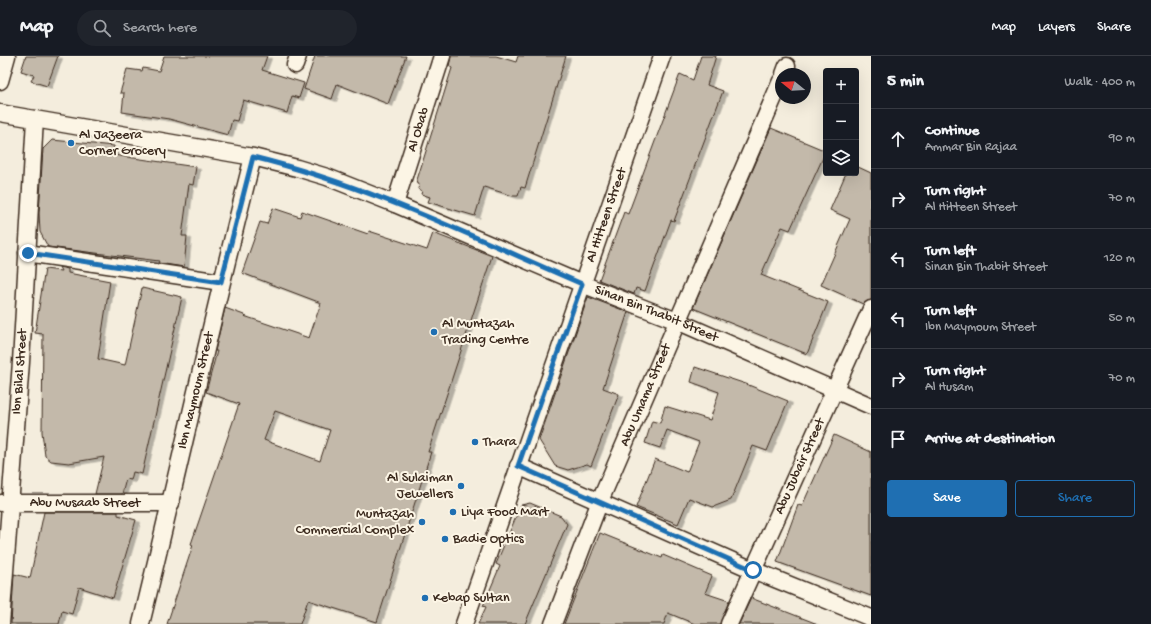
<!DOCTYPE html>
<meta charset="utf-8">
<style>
body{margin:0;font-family:"Gochi Hand",sans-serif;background:#20242c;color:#f1f3f6}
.controls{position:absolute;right:12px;top:12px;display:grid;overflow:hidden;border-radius:4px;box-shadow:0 4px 16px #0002}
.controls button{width:36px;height:36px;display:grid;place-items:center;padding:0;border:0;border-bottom:1px solid #363941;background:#171b24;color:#f1f3f6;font:20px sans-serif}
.compass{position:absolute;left:775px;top:12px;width:36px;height:36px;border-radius:50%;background:#171b24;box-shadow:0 4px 16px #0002;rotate:288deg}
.stop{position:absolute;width:12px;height:12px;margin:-9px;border:3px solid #1f6fb2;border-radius:50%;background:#fff}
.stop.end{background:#1f6fb2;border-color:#fff;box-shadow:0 1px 4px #0008}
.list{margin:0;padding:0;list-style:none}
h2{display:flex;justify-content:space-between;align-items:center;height:52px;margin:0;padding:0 16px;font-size:17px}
h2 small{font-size:13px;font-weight:400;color:#9ea1a6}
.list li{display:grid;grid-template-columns:26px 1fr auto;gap:12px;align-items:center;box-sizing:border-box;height:60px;padding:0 16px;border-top:1px solid #363941}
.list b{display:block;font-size:15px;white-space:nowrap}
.list p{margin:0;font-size:13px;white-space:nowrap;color:#9ea1a6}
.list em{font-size:13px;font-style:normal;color:#9ea1a6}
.actions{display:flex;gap:8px;padding:12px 16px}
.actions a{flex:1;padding:9px 0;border:1px solid #1f6fb2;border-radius:4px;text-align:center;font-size:14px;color:#1f6fb2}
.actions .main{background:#1f6fb2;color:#fff}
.icon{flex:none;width:22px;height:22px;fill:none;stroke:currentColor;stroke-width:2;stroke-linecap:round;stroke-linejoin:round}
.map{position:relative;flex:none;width:871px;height:568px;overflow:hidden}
header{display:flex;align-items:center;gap:24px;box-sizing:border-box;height:56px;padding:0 20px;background:#171b24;border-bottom:1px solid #363941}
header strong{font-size:19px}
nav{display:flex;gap:22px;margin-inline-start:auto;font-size:14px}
.search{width:280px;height:36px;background:#20242c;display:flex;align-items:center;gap:10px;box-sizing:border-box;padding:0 14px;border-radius:22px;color:#9ea1a6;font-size:15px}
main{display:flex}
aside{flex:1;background:#171b24}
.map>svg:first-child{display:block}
</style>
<header>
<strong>Map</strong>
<div class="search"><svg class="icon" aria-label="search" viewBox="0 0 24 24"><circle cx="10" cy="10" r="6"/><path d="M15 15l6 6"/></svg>Search here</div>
<nav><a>Map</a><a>Layers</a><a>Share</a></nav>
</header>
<main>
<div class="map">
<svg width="871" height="568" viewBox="0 0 871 568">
<defs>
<filter id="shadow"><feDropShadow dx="4.5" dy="2.5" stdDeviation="0" flood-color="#0004"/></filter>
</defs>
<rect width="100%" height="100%" fill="#f4eddd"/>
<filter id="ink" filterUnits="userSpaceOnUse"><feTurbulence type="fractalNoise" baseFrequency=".025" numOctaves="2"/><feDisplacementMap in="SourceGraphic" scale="8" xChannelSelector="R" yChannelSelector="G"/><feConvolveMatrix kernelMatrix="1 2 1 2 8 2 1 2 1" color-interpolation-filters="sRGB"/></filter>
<g filter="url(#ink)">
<path fill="#c3b9aa" stroke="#3b2a1e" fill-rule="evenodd" filter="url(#shadow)" d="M26,0H58L47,30L31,25L34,19L21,15Z
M164,0H267L262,14L304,27L299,42L292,40L287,57L243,44L237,65L232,64L228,79L169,63L122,56L124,37H120L127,13L142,15L143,12L159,15Z
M315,0H406L388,48L337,28L332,43L304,33Z
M451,0H496L516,6L518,0H566L525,132L521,131L518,140H513L484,131L475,160L428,146L430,141L421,138L422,135L418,133L419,128L416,127L452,12L449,10Z
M701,0H716L707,29L723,35L674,165L671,164L645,235L636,232L634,238L599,224L624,156L628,158L680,18L693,24Z
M771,72L826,95L790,174L782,171L761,219L828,246L807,298L693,252Z
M52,84L114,90L113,99L196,111L193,129L189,128L182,180H187L184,211L158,207L159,205L48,191L40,176L39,157L43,93Z
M856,110L871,117V244L863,248L821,229L850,163L830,154L846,117H856Z
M273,152L300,161L302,155L368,178L369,175L427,194L433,177L492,200L428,396H431L377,566L308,544L300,568H167L193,489L191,488L239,348L206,336L217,295H215L225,252L244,259V260L309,282L321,247L242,217L260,166L267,168ZM275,355L330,374L320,405L264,384Z
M59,211L68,213V217L110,225L98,303L125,309L142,232L182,241L142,418L133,416L131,424L126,423L122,438H95L104,401L69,407L51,405L45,400L42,376L43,278L35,277L45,213L61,215Z
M588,241L628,256L603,332L619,338L591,410L587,408L568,414L555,410L539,384Z
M695,311L746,328L788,345L767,395L753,390L731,444L713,451L689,442L678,468L636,451L655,403L687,416L699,386L667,374L660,392L645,387L652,365L660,367L665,350L710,364L719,336L691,326Z
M834,379L871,396V540L777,506L798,449L802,450Z
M530,447L561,460L567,468L525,568H478L486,551L483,550L500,510L496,508L521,449Z
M44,456H118V459L136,464L113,542L79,531L72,558L62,555L59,568H11L14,518L30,522Z
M600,477L662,502L663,499L712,520L705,537L729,545L720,568H695L668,557L664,568H564Z
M751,542L815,567V568H739Z"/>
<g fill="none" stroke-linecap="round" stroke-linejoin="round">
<defs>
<g id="street">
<path d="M295,9L298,0"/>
<path d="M784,18L787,10"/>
<path d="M0,25L7,0"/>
<path id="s1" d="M0,57L253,101L297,112L327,121L395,148L582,228L677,265L871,350"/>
<path id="s2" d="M395,148L442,0"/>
<path d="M27,197L221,226"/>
<path d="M518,410L753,514L871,562"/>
<path id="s3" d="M1,447H171"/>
<path id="s4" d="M1,568L21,306L35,63"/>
<path id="s5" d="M141,568C179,413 213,256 253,101"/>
<path id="s6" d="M464,568L662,0"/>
<path id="s7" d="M553,568L600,445L781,25"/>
<path id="s8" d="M729,568L871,253"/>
</g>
</defs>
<use href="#street" stroke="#3b2a1e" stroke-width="19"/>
<use href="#street" stroke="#fcf5e5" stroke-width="16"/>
</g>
</g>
<g fill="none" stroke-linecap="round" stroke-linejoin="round" filter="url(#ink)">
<path stroke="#1f6fb2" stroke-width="5" d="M28,197L221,226L253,101C368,129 475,182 582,228L518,410L753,514"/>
</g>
<g fill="#1f6fb2" stroke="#fcf5e5" stroke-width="1.5">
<circle cx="71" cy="87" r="4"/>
<circle cx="434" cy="276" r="4"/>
<circle cx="475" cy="386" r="4"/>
<circle cx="461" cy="430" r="4"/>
<circle cx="453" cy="456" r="4"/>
<circle cx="422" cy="466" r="4"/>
<circle cx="445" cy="483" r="4"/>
<circle cx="425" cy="542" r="4"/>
</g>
<g text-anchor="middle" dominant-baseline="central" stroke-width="4" stroke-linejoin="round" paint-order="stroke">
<g font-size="14" fill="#3b2a1e" stroke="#fcf5e5">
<text stroke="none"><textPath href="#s2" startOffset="78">Al Obab</textPath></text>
<text stroke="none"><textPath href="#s6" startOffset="433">Al Hitteen Street</textPath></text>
<text stroke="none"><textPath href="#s1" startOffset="690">Sinan Bin Thabit Street</textPath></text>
<text stroke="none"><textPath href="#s4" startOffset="253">Ibn Bilal Street</textPath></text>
<text stroke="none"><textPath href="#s5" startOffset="240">Ibn Maymoum Street</textPath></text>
<text stroke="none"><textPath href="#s7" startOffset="247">Abu Umama Street</textPath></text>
<text stroke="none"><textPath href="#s8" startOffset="173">Abu Jubair Street</textPath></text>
<text stroke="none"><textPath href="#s3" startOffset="84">Abu Musaab Street</textPath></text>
</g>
<g font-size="14" fill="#3b2a1e" stroke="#fcf5e5" text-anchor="start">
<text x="79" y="79">Al Jazeera<tspan x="79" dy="16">Corner Grocery</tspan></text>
<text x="442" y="268">Al Muntazah<tspan x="442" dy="16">Trading Centre</tspan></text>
<text x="483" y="386">Thara</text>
<text x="453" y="422" text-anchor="end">Al Sulaiman<tspan x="453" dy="16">Jewellers</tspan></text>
<text x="461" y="456">Liya Food Mart</text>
<text x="414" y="458" text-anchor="end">Muntazah<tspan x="414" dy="16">Commercial Complex</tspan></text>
<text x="453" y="483">Badie Optics</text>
<text x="433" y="542">Kebap Sultan</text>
</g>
</g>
</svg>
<div class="controls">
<button>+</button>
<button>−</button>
<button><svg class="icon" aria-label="layers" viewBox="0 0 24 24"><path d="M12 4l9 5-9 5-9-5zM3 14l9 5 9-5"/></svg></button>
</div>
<svg class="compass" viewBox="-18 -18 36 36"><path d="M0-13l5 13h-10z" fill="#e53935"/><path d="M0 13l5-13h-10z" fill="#9ea1a6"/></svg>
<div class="stop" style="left:753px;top:514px"></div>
<div class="stop end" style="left:28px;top:197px"></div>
</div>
<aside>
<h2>5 min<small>Walk · 400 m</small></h2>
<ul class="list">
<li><svg class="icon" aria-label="ahead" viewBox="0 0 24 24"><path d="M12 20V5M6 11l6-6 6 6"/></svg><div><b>Continue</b><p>Ammar Bin Rajaa</p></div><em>90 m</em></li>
<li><svg class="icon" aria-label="right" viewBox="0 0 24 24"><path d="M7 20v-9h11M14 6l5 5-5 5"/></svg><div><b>Turn right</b><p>Al Hitteen Street</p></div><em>70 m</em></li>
<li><svg class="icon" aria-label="left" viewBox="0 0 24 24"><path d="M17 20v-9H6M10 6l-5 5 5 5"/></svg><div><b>Turn left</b><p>Sinan Bin Thabit Street</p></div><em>120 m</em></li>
<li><svg class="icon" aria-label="left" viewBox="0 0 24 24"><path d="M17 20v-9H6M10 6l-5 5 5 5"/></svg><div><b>Turn left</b><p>Ibn Maymoum Street</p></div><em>50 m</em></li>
<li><svg class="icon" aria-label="right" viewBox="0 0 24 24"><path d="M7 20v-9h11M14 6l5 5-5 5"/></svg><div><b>Turn right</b><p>Al Husam</p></div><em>70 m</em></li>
<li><svg class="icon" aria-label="arrive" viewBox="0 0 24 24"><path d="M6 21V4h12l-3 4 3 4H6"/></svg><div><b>Arrive at destination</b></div></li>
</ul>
<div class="actions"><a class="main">Save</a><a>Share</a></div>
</aside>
</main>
